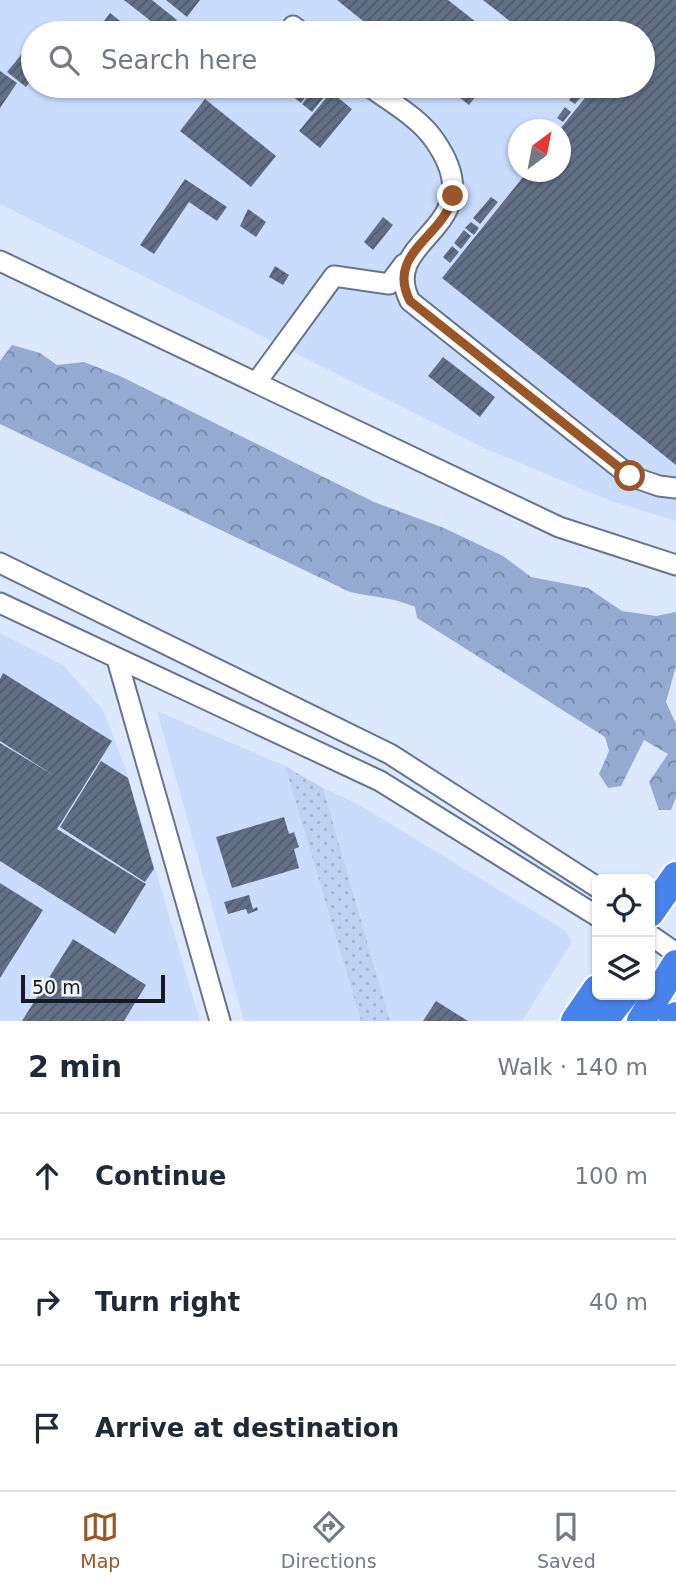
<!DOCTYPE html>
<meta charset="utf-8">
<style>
body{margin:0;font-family:"DejaVu Sans",sans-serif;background:#f6f6f7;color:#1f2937}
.controls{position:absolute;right:21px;bottom:21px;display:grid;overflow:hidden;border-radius:10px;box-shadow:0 2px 5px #0004}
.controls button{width:63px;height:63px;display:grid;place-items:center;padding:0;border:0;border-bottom:2px solid #e0e1e3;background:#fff;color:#1f2937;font:35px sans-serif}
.compass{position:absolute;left:508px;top:119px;width:63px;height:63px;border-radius:50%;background:#fff;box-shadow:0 2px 5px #0004;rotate:32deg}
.scale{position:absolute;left:21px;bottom:18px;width:144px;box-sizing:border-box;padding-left:7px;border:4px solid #151a24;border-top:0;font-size:19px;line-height:24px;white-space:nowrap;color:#151a24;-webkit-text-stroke:5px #f2f5fa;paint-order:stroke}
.stop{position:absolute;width:21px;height:21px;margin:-16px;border:5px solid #9a5629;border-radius:50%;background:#fff}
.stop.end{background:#9a5629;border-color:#fff;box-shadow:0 2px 7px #0008}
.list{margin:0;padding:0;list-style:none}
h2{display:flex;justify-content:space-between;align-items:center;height:91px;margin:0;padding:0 28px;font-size:30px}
h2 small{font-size:23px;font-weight:400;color:#747a83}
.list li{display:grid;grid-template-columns:46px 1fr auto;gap:21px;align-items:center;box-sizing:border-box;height:126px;padding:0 28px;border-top:2px solid #e0e1e3}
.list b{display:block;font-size:26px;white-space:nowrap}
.list em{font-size:23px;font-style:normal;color:#747a83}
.icon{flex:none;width:38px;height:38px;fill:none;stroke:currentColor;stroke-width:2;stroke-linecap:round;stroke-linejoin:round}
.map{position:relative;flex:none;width:676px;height:1021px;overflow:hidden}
.search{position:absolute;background:#fff;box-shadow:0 2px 5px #0004;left:21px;right:21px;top:21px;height:77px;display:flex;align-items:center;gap:18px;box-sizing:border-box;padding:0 24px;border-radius:38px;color:#747a83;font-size:26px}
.sheet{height:469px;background:#fff}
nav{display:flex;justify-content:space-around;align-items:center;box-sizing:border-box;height:98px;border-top:2px solid #e0e1e3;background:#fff;font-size:19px;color:#747a83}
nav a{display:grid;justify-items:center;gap:4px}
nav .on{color:#9a5629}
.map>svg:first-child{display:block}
</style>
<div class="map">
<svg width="676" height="1021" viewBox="0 0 676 1021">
<defs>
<pattern id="forest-crowns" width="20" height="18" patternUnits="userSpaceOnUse" patternTransform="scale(1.75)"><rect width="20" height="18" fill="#94aad0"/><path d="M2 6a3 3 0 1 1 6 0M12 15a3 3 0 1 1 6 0" fill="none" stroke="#788aa9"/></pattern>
<pattern id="garden-dots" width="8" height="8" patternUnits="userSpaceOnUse" patternTransform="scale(1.75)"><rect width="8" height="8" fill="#bed1f2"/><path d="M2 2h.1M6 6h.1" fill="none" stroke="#a2b3cf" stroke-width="1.8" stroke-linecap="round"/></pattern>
<pattern id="building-hatch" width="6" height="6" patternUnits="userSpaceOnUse" patternTransform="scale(1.75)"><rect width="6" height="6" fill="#626f86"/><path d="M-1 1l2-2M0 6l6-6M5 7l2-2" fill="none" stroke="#505a6d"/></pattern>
</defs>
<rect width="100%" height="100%" fill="#dce8fe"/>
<path fill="#c9dcfd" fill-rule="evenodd" d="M0,0H676V521L611,501L484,448L0,204ZM33,33H643V86H33ZM518,130H560V172H518Z
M0,633L63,665L103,710L125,767L200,1021H0Z
M157,711L285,766L361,1021H244Z
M323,788L358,804L566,931L572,942L522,1021H390Z"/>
<path fill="url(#forest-crowns)" d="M12,345L40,353L57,365L84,362L120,376L374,502L444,528L503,556L531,577L588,588L622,611L656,616L676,612V666L666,702L676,724V797L671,810H659L649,782L668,754L644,740L621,786L608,788L599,774L609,751L605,737L417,618L415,607C395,598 373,597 350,592L0,424V361Z"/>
<path fill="url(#garden-dots)" d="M285,766L323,788L390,1021H361Z"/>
<path fill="url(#building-hatch)" d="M124,0H152L177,20L166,33Z
M166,0H200L187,17Z
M337,0H448L490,33H378Z
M483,0H676V465L442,278L527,172H560V129L593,88L591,86H643V33H525Z
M110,13L135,33H95Z
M201,25L212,33H195Z
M25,50L33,56V78L26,87L7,72Z
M0,71L17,83L0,108Z
M101,86H117L111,93Z
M279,86H314L301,103Z
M316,86L328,92L312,112L302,104Z
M445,86H484L469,105Z
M577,90L583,95L575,104L569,100Z
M331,92L352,109L320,148L299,131Z
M205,99L276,156L251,187L180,131Z
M565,107L571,112L563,122L557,118Z
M185,179L227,207L217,221L189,202L154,254L140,245Z
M491,197L498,202L480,224L473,218Z
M248,209L266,222L256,237L240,226Z
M383,217L393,225L373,250L364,242Z
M471,222L479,228L474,235L465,228Z
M464,230L471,236L461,249L454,243Z
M452,246L459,252L450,263L443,257Z
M275,266L289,275L283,285L269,277Z
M443,357L495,397L480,417L428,376Z
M3,673L112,741L57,829L146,884L115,934L0,861V743L55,776L0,741V679Z
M101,761L128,778L154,869L145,882L60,827Z
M284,817L289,834L294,832L299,847L294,849L299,868L232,888L216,837Z
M0,883L43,910L0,978Z
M249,895L253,909L257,907L258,910L248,914L246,909L228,914L224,902Z
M73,939L146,985L124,1021H22Z
M436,1001L468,1021H423Z"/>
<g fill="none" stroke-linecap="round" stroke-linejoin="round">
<defs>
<path id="minor" d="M293,26L302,33
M369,86C390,102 420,118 435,141C496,229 377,237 410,301L630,476L659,486L676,488
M0,261L559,527L676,565
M256,383L334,276L389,284L404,264
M0,563L390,754L597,887
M0,603L380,781L597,916
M117,659L220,1021
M650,935L676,953"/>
<path id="highway" d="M650,913L676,876
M575,1021L597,989
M603,1021L624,995
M641,1021L676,964
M673,1021L676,1016"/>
</defs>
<use href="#minor" stroke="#67748c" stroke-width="23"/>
<use href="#highway" stroke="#fff" stroke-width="32"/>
<use href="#minor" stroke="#fff" stroke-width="19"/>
<use href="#highway" stroke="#4a82ec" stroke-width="28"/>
</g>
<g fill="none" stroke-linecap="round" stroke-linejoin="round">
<path stroke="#9a5629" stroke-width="9" d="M453,196C444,237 385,253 410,301L630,476"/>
</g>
</svg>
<div class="controls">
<button><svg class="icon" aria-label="locate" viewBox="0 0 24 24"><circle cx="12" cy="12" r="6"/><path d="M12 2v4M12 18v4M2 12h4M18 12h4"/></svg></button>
<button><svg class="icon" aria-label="layers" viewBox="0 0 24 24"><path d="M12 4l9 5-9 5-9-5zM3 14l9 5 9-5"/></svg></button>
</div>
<svg class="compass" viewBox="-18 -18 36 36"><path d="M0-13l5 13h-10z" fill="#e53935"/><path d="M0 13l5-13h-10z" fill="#747a83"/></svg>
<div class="scale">50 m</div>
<div class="stop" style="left:630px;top:476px"></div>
<div class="stop end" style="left:453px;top:196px"></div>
<div class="search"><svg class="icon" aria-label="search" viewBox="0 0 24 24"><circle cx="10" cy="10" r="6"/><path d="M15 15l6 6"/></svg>Search here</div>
</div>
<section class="sheet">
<h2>2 min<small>Walk · 140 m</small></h2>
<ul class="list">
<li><svg class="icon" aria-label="ahead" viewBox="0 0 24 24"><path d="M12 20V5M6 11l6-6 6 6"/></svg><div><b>Continue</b></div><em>100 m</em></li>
<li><svg class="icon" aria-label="right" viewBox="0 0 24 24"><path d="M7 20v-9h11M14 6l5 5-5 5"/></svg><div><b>Turn right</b></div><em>40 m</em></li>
<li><svg class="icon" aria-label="arrive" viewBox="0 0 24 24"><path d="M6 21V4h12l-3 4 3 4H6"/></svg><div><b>Arrive at destination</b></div></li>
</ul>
</section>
<nav>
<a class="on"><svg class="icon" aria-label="map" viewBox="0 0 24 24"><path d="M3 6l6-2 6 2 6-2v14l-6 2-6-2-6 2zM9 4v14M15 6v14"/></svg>Map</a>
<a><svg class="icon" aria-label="directions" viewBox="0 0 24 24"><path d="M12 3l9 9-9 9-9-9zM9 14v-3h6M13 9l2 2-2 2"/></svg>Directions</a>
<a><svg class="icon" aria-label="saved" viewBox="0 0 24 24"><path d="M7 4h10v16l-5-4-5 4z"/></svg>Saved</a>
</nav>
